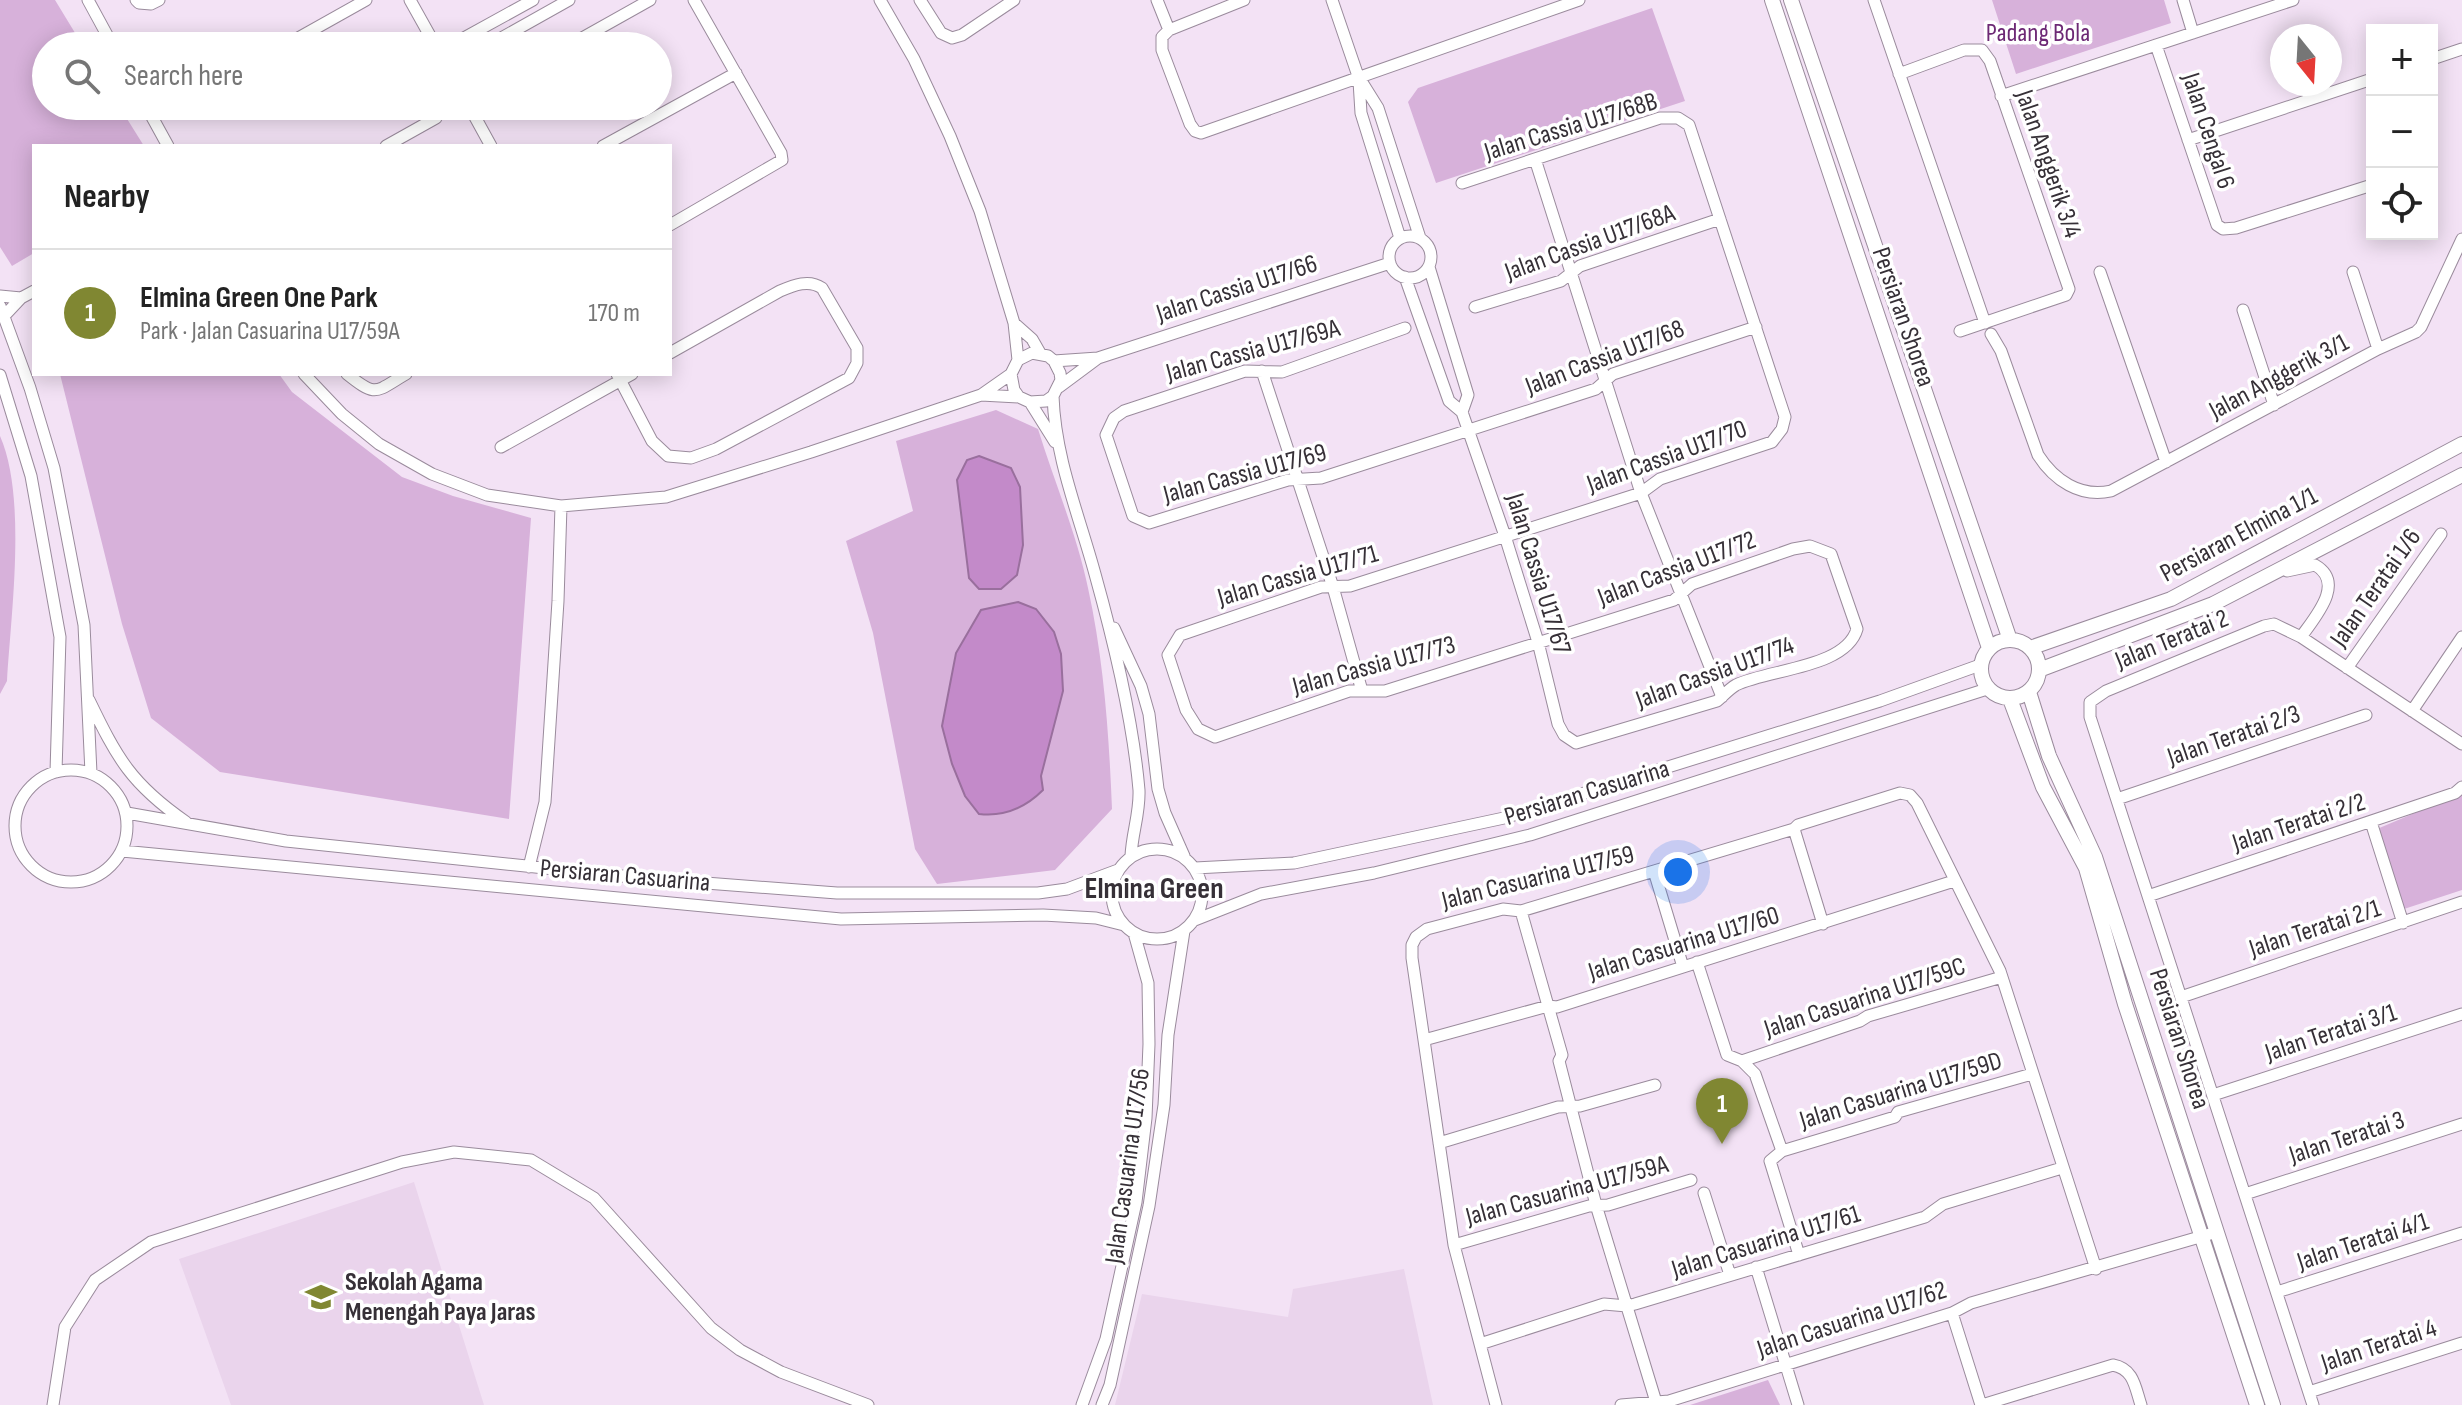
<!DOCTYPE html>
<meta charset="utf-8">
<style>
body{margin:0;font-family:"Sofia Sans Condensed",sans-serif;background:#f6f6f6;color:#222}
.controls{position:absolute;right:24px;top:24px;display:grid;overflow:hidden;border-radius:0px;box-shadow:0 4px 20px #0003}
.controls button{width:72px;height:72px;display:grid;place-items:center;padding:0;border:0;border-bottom:2px solid #e0e0e0;background:#fff;color:#222;font:40px sans-serif}
.compass{position:absolute;left:2270px;top:24px;width:72px;height:72px;border-radius:50%;background:#fff;box-shadow:0 4px 20px #0003;rotate:162deg}
.you{position:absolute;left:1678px;top:872px;width:28px;height:28px;margin:-20px;border:6px solid #fff;border-radius:50%;background:#1a73e8;box-shadow:0 0 0 12px #1a73e833}
.badge{display:grid;place-items:center;width:52px;height:52px;border-radius:50%;background:#808732;color:#fff;font-size:26px;font-weight:700}
.pin{position:absolute;translate:-50% -66px;filter:drop-shadow(0 2px 4px #0008)}
.pin::after{content:'';position:absolute;top:42px;width:28px;height:24px;background:inherit;clip-path:polygon(0 0,100% 0,50% 100%)}
.list{margin:0;padding:0;list-style:none}
h2{display:flex;justify-content:space-between;align-items:center;height:104px;margin:0;padding:0 32px;font-size:34px}
h2 small{font-size:26px;font-weight:400;color:#767676}
.list li{display:grid;grid-template-columns:52px 1fr auto;gap:24px;align-items:center;box-sizing:border-box;height:128px;padding:0 32px;border-top:2px solid #e0e0e0}
.list b{display:block;font-size:30px;white-space:nowrap}
.list p{margin:0;font-size:26px;white-space:nowrap;color:#767676}
.list em{font-size:26px;font-style:normal;color:#767676}
.icon{flex:none;width:44px;height:44px;fill:none;stroke:currentColor;stroke-width:2;stroke-linecap:round;stroke-linejoin:round}
.map{position:relative;flex:none;width:2462px;height:1405px;overflow:hidden}
.search{position:absolute;background:#fff;box-shadow:0 4px 20px #0003;left:32px;top:32px;width:640px;height:88px;display:flex;align-items:center;gap:20px;box-sizing:border-box;padding:0 28px;border-radius:44px;color:#767676;font-size:30px}
.panel{position:absolute;background:#fff;box-shadow:0 4px 20px #0003;left:32px;top:144px;width:640px;height:232px;border-radius:0px}
.map>svg:first-child{display:block}
</style>
<div class="map">
<svg width="2462" height="1405" viewBox="0 0 2462 1405">
<rect width="100%" height="100%" fill="#f3e2f5"/>
<path fill="#ead4ec" d="M414,1182L484,1405H231L179,1259Z
M1404,1269L1433,1405H1115L1142,1294L1288,1317L1293,1289Z"/>
<path fill="#d7b1da" d="M0,0H55L83,46H46V106H119L144,146H34V253L12,266L0,247Z
M1992,0H2164L2171,23L2016,74Z
M1652,8L1685,101L1436,183L1408,102L1418,88Z
M60,374H279L292,392L402,477L453,496L531,518L509,819L220,772L151,718L122,624Z
M996,410L1038,429C1054,481 1077,535 1088,588C1104,661 1109,735 1112,809L1055,870L937,884L915,849L873,633L846,541L913,511L896,441Z
M0,436C27,497 11,613 7,681L0,694Z
M2462,793V890L2404,909L2377,829Z
M1768,1380L1780,1405H1690Z"/>
<path fill="#c38ac9" stroke="#996f9d" stroke-width="2" d="M979,456L1011,468L1020,487L1023,545L1017,575L1001,589H979L969,578L957,480L967,460Z
M1018,602L1036,609L1054,632L1061,654L1063,691L1041,776L1043,790C1026,807 1004,817 979,814L965,796L952,764L942,726L956,653L981,610Z"/>
<g fill="none" stroke-linecap="round" stroke-linejoin="round">
<defs>
<path id="minor" d="M88,0L113,46
M136,0L139,3L151,4L159,0
M410,0L434,43
M880,0L914,59L950,136L980,211L1014,323L1018,360
M920,0L941,33L952,38L962,35L1014,0
M1157,0L1169,30
M1244,0L1169,30L1162,37V50L1190,124L1195,131L1201,133L1579,0
M1332,0L1358,76L1378,108L1420,238
M1874,0L1985,323
M2183,0L2193,33
M453,44L533,0
M2156,45L2217,225L2223,229L2236,228L2372,185
M284,46L366,0
M487,46L569,0
M568,46L650,0
M2432,59L2462,49
M1899,74L1964,50H1982L1990,61L2069,289L2066,295L1960,331
M1359,81L1361,113L1400,238
M2001,96L2293,0
M146,106L168,146
M469,106L491,146
M2188,140L2372,79
M386,146L436,118
M603,146L736,73
M1535,159L1641,493L1722,697
M670,225L782,160L781,153L694,0
M1389 257a21 21 0 1 1 42 0a21 21 0 1 1-42 0Z
M1429,267L1468,395L1462,412
M2100,272L2166,462
M2353,272L2378,349
M1405,277L1449,401L1462,412L1505,536L1538,642L1558,724L1564,735L1576,743L1717,701C1723,696 1729,689 1736,685C1769,669 1846,668 1857,629L1831,554L1810,546L1793,549L1692,584L1674,600L1385,691H1349L1215,737L1198,729L1186,710L1168,655L1180,635L1321,587L1350,586L1641,493L1660,479L1772,442L1782,429L1785,417L1689,125L1678,118H1660L1462,183
M0,296L21,298
M0,306L30,388L54,468L84,625L91,773
M1475,307L1561,281L1580,266L1720,219
M2243,310L2274,405
M5,315L21,298L34,291
M1014,323L1032,339L1040,353
M1405,328L1282,372L1245,371L1124,411L1114,418L1106,435L1133,516L1149,523L1288,480L1321,478L1596,389L1613,374L1756,327
M1991,334L2001,351L2038,455C2054,480 2080,498 2111,491L2378,349L2416,332L2421,327L2462,239
M1054,361L1098,358L1390,263
M1262,371L1333,587L1362,691
M304,374L342,414L379,444L432,474L487,495L561,506L666,497L811,452L981,395L1011,374L1018,360L1032,353L1048,356L1054,361L1060,373L1061,380L1053,396L1046,401L1030,402L1019,397L1014,390L1011,374
M347,374C377,398 375,392 406,374
M617,374L652,441L668,456L691,458L716,449L849,378L857,363V348L822,288C809,279 794,285 780,291L670,353
M0,375L31,476L60,637L56,772
M1059,387L1098,358
M981,395L1019,397
M1053,396C1055,458 1079,515 1095,574C1114,642 1133,720 1139,790C1140,813 1132,833 1131,856
M1030,402L1055,442
M501,447L632,374
M2287,571L2315,565C2346,583 2315,617 2301,637
M1114,628L1141,686L1149,714L1158,789L1165,813L1184,856
M2347,668L2441,534
M89,700C117,758 131,784 186,822
M2412,711L2462,637
M15 826a56 56 0 1 1 112 0a56 56 0 1 1-112 0Z
M2117,799L2366,715
M127,813L286,841L641,878L837,893H1038L1067,889L1118,870
M2371,822L2403,923
M1794,829L1823,924
M1112 894a45 45 0 1 1 90 0a45 45 0 1 1-90 0Z
M122,851L841,919L1043,915L1096,918L1124,925
M529,867L545,802L558,601L561,506
M1195,868L1294,863L1504,818L1880,701L1980,665
M1654,871L1683,967
M2148,896L2455,793L2462,787
M1521,911L1562,1055L1559,1061L1596,1205L1656,1402
M1195,920L1261,894L1374,873L1530,835L1987,689
M1697,962L1727,1055L1742,1061L1755,1074L1782,1151L1770,1161L1799,1255
M2181,997L2462,902
M1424,1040L1548,1006L1557,1007L1954,881
M1742,1061L1860,1021L1868,1016L2002,977
M2213,1095L2462,1014
M1439,1143L1558,1107L1580,1106L1655,1085
M1782,1151L1895,1117L1898,1112L2032,1074
M1704,1193L1730,1275
M2245,1194L2462,1124
M1454,1245L1589,1206L1608,1205L1691,1180
M1756,1267L1798,1405
M2277,1292L2462,1233
M1952,1313L1981,1405
M1480,1344L1604,1304L1627,1306L1635,1304L1925,1217L1943,1204L2062,1168
M2309,1392L2462,1343
M53,1405L65,1327L95,1280L151,1242L402,1162L454,1152L531,1160L594,1198L711,1328L740,1350L781,1372L868,1405
M1082,1405L1106,1339L1136,1202L1146,1118L1149,1044L1148,983L1134,933
M1102,1405L1110,1385L1149,1206L1164,1105L1168,1035L1184,931
M1496,1405L1454,1245L1412,958V945L1416,937L1427,929L1503,909L1521,911L1794,829L1798,825L1900,793L1910,795L1917,803L2000,971L2096,1269
M1621,1405L1669,1401L1952,1313L1971,1303L2217,1232
M1982,1405L2113,1365C2134,1369 2135,1387 2141,1405
M2313,1405L2090,717V702L2106,691L2264,626L2274,624L2301,637L2462,744"/>
<path id="major" d="M1772,0L1989,648
M1791,0L2010,640
M1981 669a29 29 0 1 1 58 0a29 29 0 1 1-58 0Z
M2030,648L2171,599L2462,444
M2039,670L2213,604L2462,475
M2029,692L2049,756L2095,857L2273,1405
M2010,699L2043,787L2086,868L2125,1004L2257,1405"/>
</defs>
<use href="#minor" stroke="#9a8b9c" stroke-width="13"/>
<use href="#major" stroke="#9a8b9c" stroke-width="16"/>
<use href="#minor" stroke="#fff" stroke-width="11"/>
<use href="#major" stroke="#fff" stroke-width="14"/>
</g>
<defs>
<symbol id="school-bare" viewBox="-9 -9 18 18"><path d="M0-5L7-2L0 1L-7-2ZM-4 1L0 2.5L4 1V4Q0 6-4 4Z" fill="#808732" stroke="#fff" stroke-width="2.5" paint-order="stroke"/></symbol>
</defs>
<g fill-rule="evenodd">
<use href="#school-bare" x="299" y="1275" width="44" height="44"/>
</g>
<g text-anchor="middle" dominant-baseline="central" stroke-width="7" stroke-linejoin="round" paint-order="stroke">
<g font-size="26" fill="#6d2975" stroke="#fff">
<text x="2038" y="33">Padang Bola</text>
</g>
<g font-size="26" fill="#363037" stroke="#fff">
<text transform="translate(1571 127) rotate(-17)">Jalan Cassia U17/68B</text>
<text transform="translate(2208 131) rotate(72)">Jalan Cengal 6</text>
<text transform="translate(2048 164) rotate(71)">Jalan Anggerik 3/4</text>
<text transform="translate(1590 243) rotate(-20)">Jalan Cassia U17/68A</text>
<text transform="translate(1237 289) rotate(-18)">Jalan Cassia U17/66</text>
<text transform="translate(1903 317) rotate(71)">Persiaran Shorea</text>
<text transform="translate(1253 351) rotate(-15)">Jalan Cassia U17/69A</text>
<text transform="translate(1605 358) rotate(-21)">Jalan Cassia U17/68</text>
<text transform="translate(2279 377) rotate(-28)">Jalan Anggerik 3/1</text>
<text transform="translate(1667 457) rotate(-20)">Jalan Cassia U17/70</text>
<text transform="translate(1245 474) rotate(-15)">Jalan Cassia U17/69</text>
<text transform="translate(2239 535) rotate(-28)">Persiaran Elmina 1/1</text>
<text transform="translate(1677 569) rotate(-21)">Jalan Cassia U17/72</text>
<text transform="translate(1538 574) rotate(73)">Jalan Cassia U17/67</text>
<text transform="translate(1298 576) rotate(-16)">Jalan Cassia U17/71</text>
<text transform="translate(2376 588) rotate(-55)">Jalan Teratai 1/6</text>
<text transform="translate(2172 640) rotate(-22)">Jalan Teratai 2</text>
<text transform="translate(1374 666) rotate(-15)">Jalan Cassia U17/73</text>
<text transform="translate(1715 673) rotate(-20)">Jalan Cassia U17/74</text>
<text transform="translate(2234 736) rotate(-19)">Jalan Teratai 2/3</text>
<text transform="translate(1587 793) rotate(-17)">Persiaran Casuarina</text>
<text transform="translate(2299 823) rotate(-18)">Jalan Teratai 2/2</text>
<text transform="translate(625 876) rotate(5)">Persiaran Casuarina</text>
<text transform="translate(1538 878) rotate(-14)">Jalan Casuarina U17/59</text>
<text transform="translate(2315 929) rotate(-18)">Jalan Teratai 2/1</text>
<text transform="translate(1684 944) rotate(-17)">Jalan Casuarina U17/60</text>
<text transform="translate(1865 998) rotate(-18)">Jalan Casuarina U17/59C</text>
<text transform="translate(2331 1033) rotate(-18)">Jalan Teratai 3/1</text>
<text transform="translate(2179 1039) rotate(72)">Persiaran Shorea</text>
<text transform="translate(1901 1091) rotate(-17)">Jalan Casuarina U17/59D</text>
<text transform="translate(2347 1138) rotate(-18)">Jalan Teratai 3</text>
<text transform="translate(1128 1166) rotate(-82)">Jalan Casuarina U17/56</text>
<text transform="translate(1567 1191) rotate(-15)">Jalan Casuarina U17/59A</text>
<text transform="translate(1766 1242) rotate(-17)">Jalan Casuarina U17/61</text>
<text transform="translate(2363 1242) rotate(-18)">Jalan Teratai 4/1</text>
<text transform="translate(1852 1320) rotate(-18)">Jalan Casuarina U17/62</text>
<text transform="translate(2379 1346) rotate(-18)">Jalan Teratai 4</text>
</g>
<g font-size="26" font-weight="bold" fill="#363037" stroke="#fff" text-anchor="start">
<text x="345" y="1282">Sekolah Agama<tspan x="345" dy="30">Menengah Paya Jaras</tspan></text>
</g>
<g font-size="30" font-weight="bold" fill="#363037" stroke="#fff">
<text x="1154" y="889">Elmina Green</text>
</g>
</g>
</svg>
<div class="controls">
<button>+</button>
<button>−</button>
<button><svg class="icon" aria-label="locate" viewBox="0 0 24 24"><circle cx="12" cy="12" r="6"/><path d="M12 2v4M12 18v4M2 12h4M18 12h4"/></svg></button>
</div>
<svg class="compass" viewBox="-18 -18 36 36"><path d="M0-13l5 13h-10z" fill="#e53935"/><path d="M0 13l5-13h-10z" fill="#767676"/></svg>
<div class="you"></div>
<div class="pin badge" style="left:1722px;top:1144px">1</div>
<div class="search"><svg class="icon" aria-label="search" viewBox="0 0 24 24"><circle cx="10" cy="10" r="6"/><path d="M15 15l6 6"/></svg>Search here</div>
<section class="panel">
<h2>Nearby<small></small></h2>
<ul class="list">
<li><span class="badge">1</span><div><b>Elmina Green One Park</b><p>Park · Jalan Casuarina U17/59A</p></div><em>170 m</em></li>
</ul>
</section>
</div>
